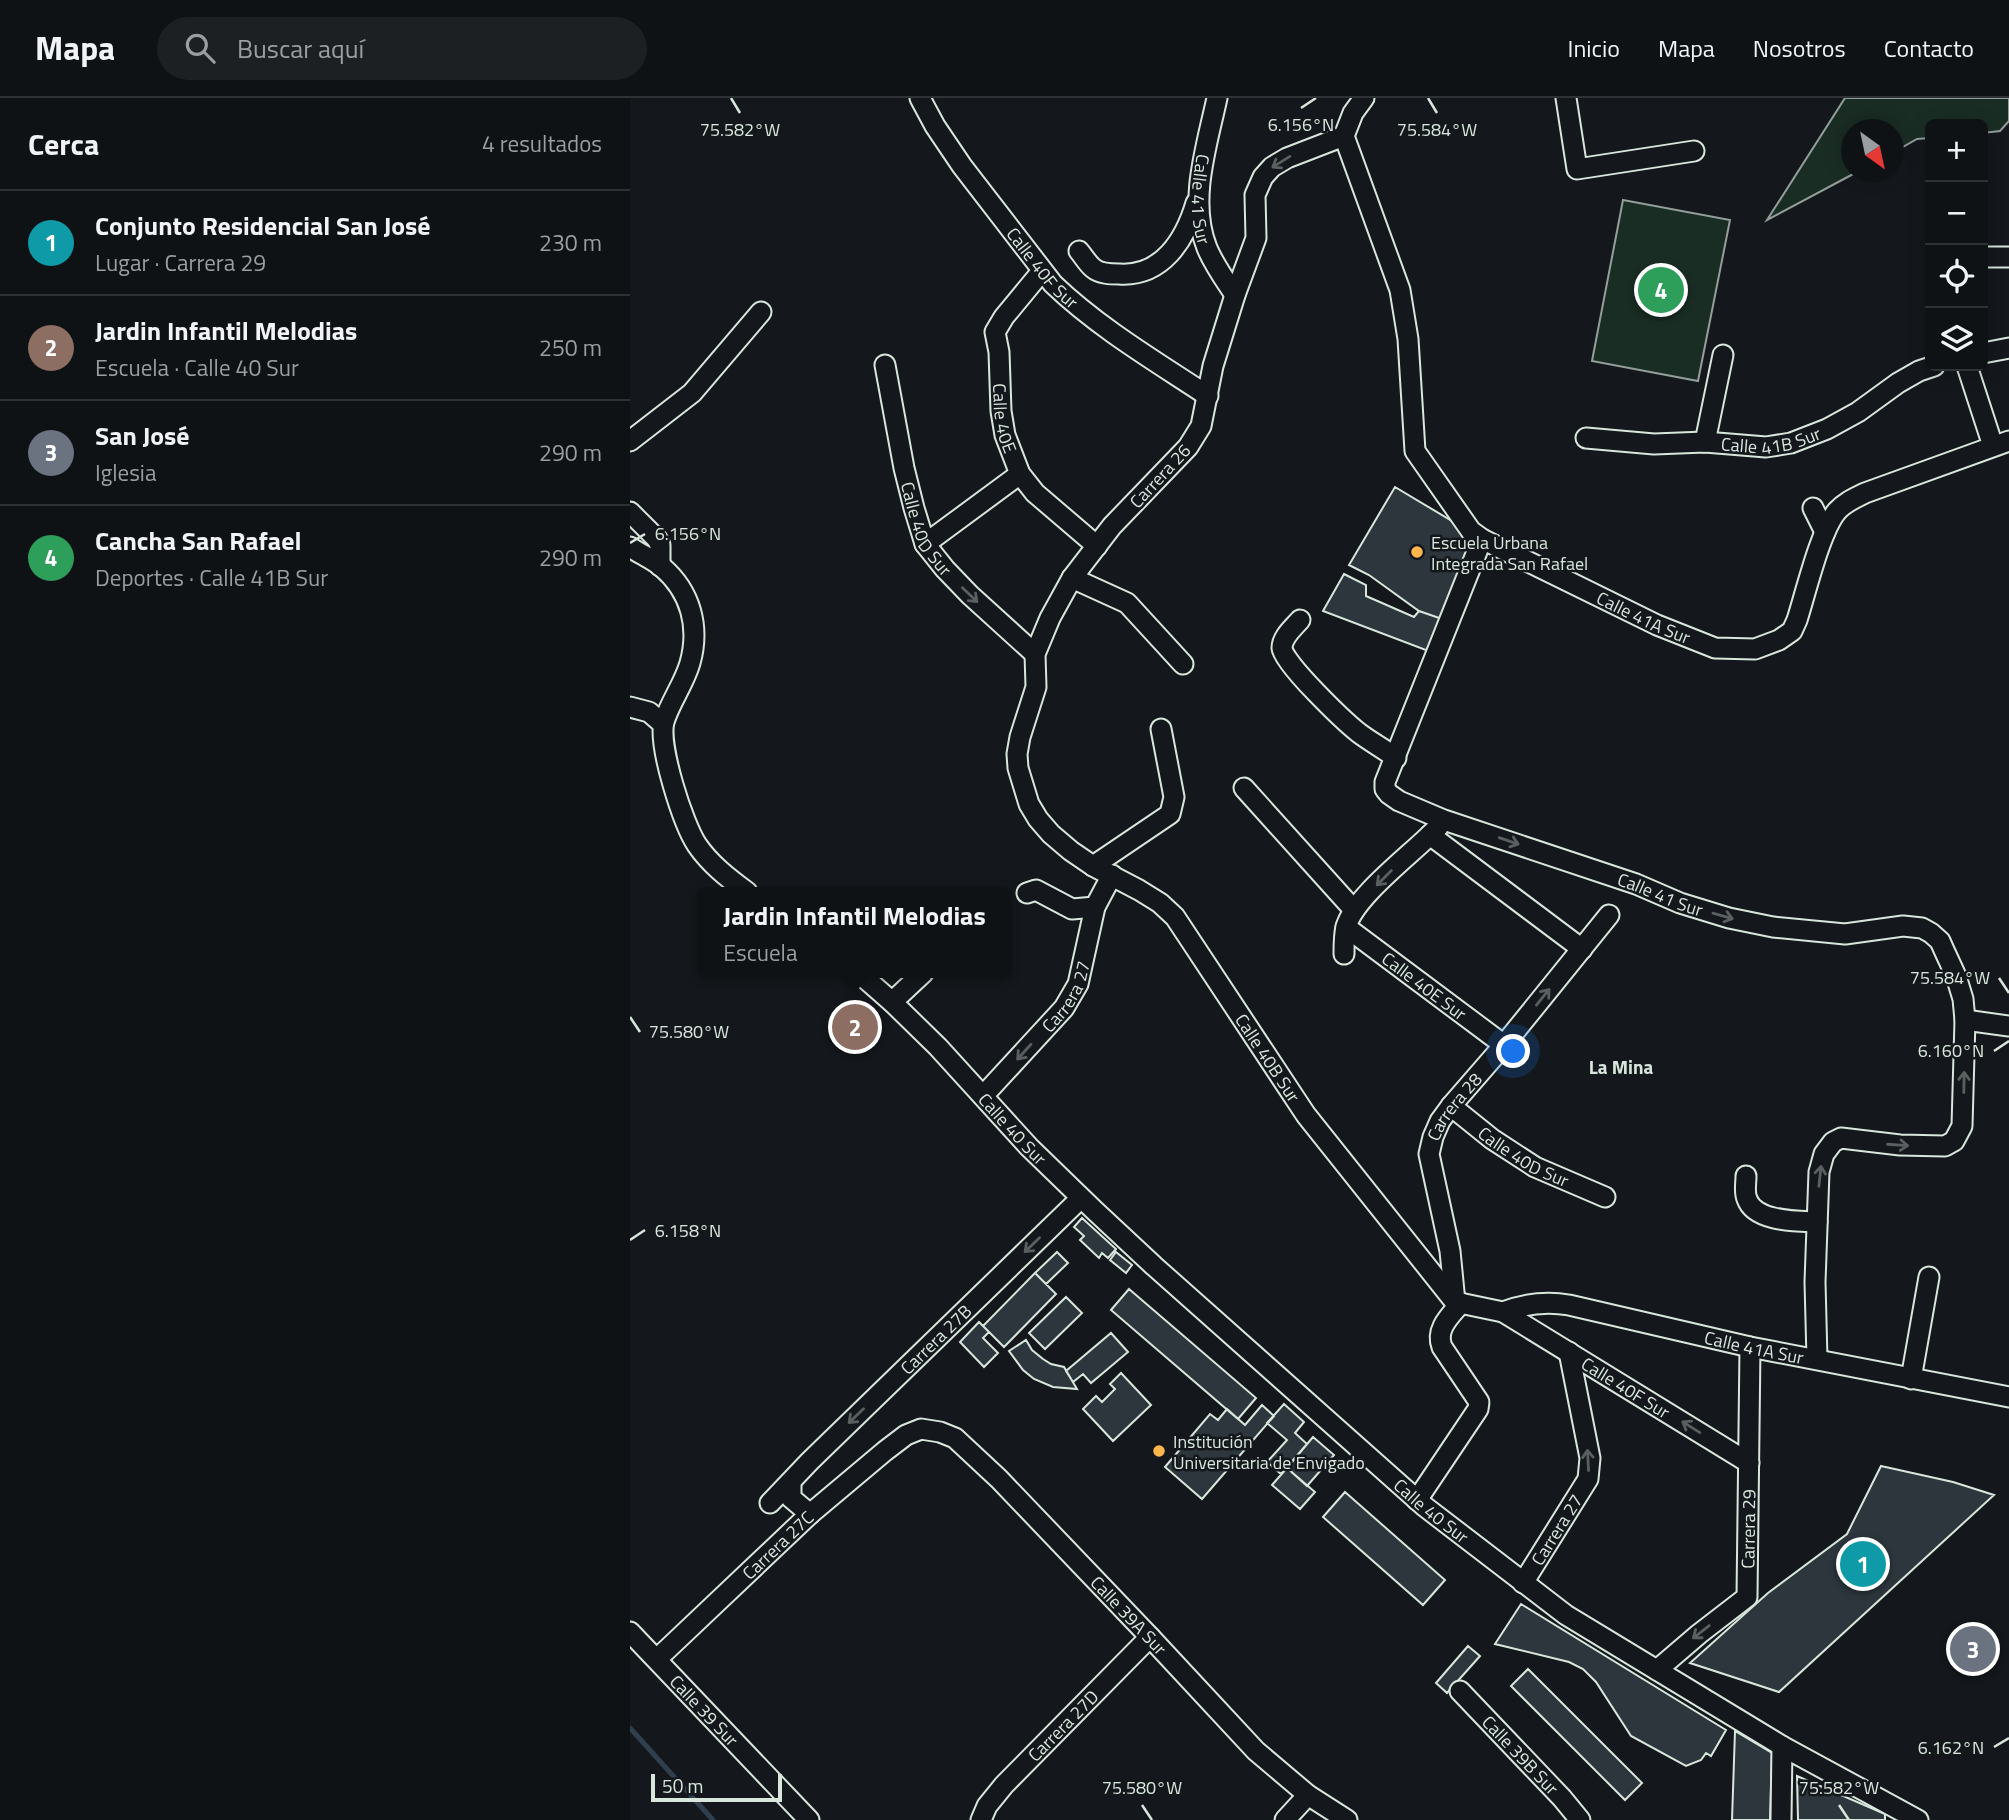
<!DOCTYPE html>
<html lang="es">
<meta charset="utf-8">
<style>
body{margin:0;font-family:"Titillium Web",sans-serif;background:#1d2022;color:#f1f3f6}
.controls{position:absolute;right:21px;top:21px;display:grid;overflow:hidden;border-radius:10px;box-shadow:0 4px 18px #0003}
.controls button{width:63px;height:63px;display:grid;place-items:center;padding:0;border:0;border-bottom:2px solid #2f3234;background:#0f1215;color:#f1f3f6;font:35px sans-serif}
.compass{position:absolute;left:1211px;top:21px;width:63px;height:63px;border-radius:50%;background:#0f1215;box-shadow:0 4px 18px #0003;rotate:147deg}
.scale{position:absolute;left:21px;bottom:18px;width:131px;box-sizing:border-box;padding-left:7px;border:4px solid #d8e6dc;border-top:0;font-size:19px;line-height:24px;white-space:nowrap;color:#d8e6dc;-webkit-text-stroke:5px #14181c;paint-order:stroke}
.you{position:absolute;left:884px;top:954px;width:24px;height:24px;margin:-18px;border:5px solid #fff;border-radius:50%;background:#1a73e8;box-shadow:0 0 0 10px #1a73e833}
.badge{display:grid;place-items:center;width:46px;height:46px;border-radius:50%;background:#ffb74d;color:#fff;font-size:23px;font-weight:700}
.pin{position:absolute;translate:-50% -50%;border:4px solid #fff;box-shadow:0 2px 7px #0006}
.popup{position:absolute;left:67px;top:789px;width:315px;height:91px;box-sizing:border-box;display:grid;place-content:center;border-radius:10px;background:#0f1215;filter:drop-shadow(0 2px 5px #0005);font-size:23px;white-space:nowrap;color:#9b9ea0}
.popup b{font-size:26px;color:#f1f3f6}
.popup::after{content:'';position:absolute;left:50%;top:100%;margin-left:-14px;border:14px solid transparent;border-top-color:#0f1215}
.list{margin:0;padding:0;list-style:none}
h2{display:flex;justify-content:space-between;align-items:center;height:91px;margin:0;padding:0 28px;font-size:30px}
h2 small{font-size:23px;font-weight:400;color:#9b9ea0}
.list li{display:grid;grid-template-columns:46px 1fr auto;gap:21px;align-items:center;box-sizing:border-box;height:105px;padding:0 28px;border-top:2px solid #2f3234}
.list b{display:block;font-size:26px;white-space:nowrap}
.list p{margin:0;font-size:23px;white-space:nowrap;color:#9b9ea0}
.list em{font-size:23px;font-style:normal;color:#9b9ea0}
.icon{flex:none;width:38px;height:38px;fill:none;stroke:currentColor;stroke-width:2;stroke-linecap:round;stroke-linejoin:round}
.map{position:relative;flex:none;width:1379px;height:1722px;overflow:hidden}
header{display:flex;align-items:center;gap:42px;box-sizing:border-box;height:98px;padding:0 35px;background:#0f1215;border-bottom:2px solid #2f3234}
header strong{font-size:33px}
nav{display:flex;gap:38px;margin-inline-start:auto;font-size:24px}
.search{width:490px;height:63px;background:#1d2022;display:flex;align-items:center;gap:18px;box-sizing:border-box;padding:0 24px;border-radius:38px;color:#9b9ea0;font-size:26px}
main{display:flex}
aside{flex:1;background:#0f1215}
.map>svg:first-child{display:block}
</style>
<header>
<strong>Mapa</strong>
<div class="search"><svg class="icon" aria-label="search" viewBox="0 0 24 24"><circle cx="10" cy="10" r="6"/><path d="M15 15l6 6"/></svg>Buscar aquí</div>
<nav><a>Inicio</a><a>Mapa</a><a>Nosotros</a><a>Contacto</a></nav>
</header>
<main>
<aside>
<h2>Cerca<small>4 resultados</small></h2>
<ul class="list">
<li><span class="badge" style="background:#0f9aa8">1</span><div><b>Conjunto Residencial San José</b><p>Lugar · Carrera 29</p></div><em>230 m</em></li>
<li><span class="badge" style="background:#8d6e63">2</span><div><b>Jardin Infantil Melodias</b><p>Escuela · Calle 40 Sur</p></div><em>250 m</em></li>
<li><span class="badge" style="background:#6b7280">3</span><div><b>San José</b><p>Iglesia</p></div><em>290 m</em></li>
<li><span class="badge" style="background:#2e9e5b">4</span><div><b>Cancha San Rafael</b><p>Deportes · Calle 41B Sur</p></div><em>290 m</em></li>
</ul>
</aside>
<div class="map">
<svg width="1379" height="1722" viewBox="0 0 1379 1722">
<rect width="100%" height="100%" fill="#14181c"/>
<path fill="#1a2d24" stroke="#939e99" stroke-width="2" d="M1215,0H1379V23L1370,33L1353,35V26H1300V40L1287,41L1264,54V32H1222V74H1227L1137,122Z
M993,102L1100,122L1068,283L962,263Z"/>
<g fill="none" stroke-linecap="round" stroke-linejoin="round">
<path stroke="#2f3f4d" stroke-width="5" d="M0,1630L83,1722"/>
</g>
<path fill="#2c363c" stroke="#d8e6dc" stroke-width="2" d="M765,389L852,441L815,522L789,513L739,477L719,467Z
M714,476L736,487V498L784,519L789,513L815,522L801,554L693,513Z
M452,1120L486,1151L478,1160L472,1155L469,1160L450,1142L454,1138L444,1129Z
M427,1154L438,1165L416,1186L405,1175Z
M486,1154L502,1167L496,1175L480,1162Z
M405,1175L426,1196L374,1249L353,1228Z
M499,1191L626,1300L608,1321L481,1212Z
M436,1199L452,1215L415,1251L399,1235Z
M349,1224L359,1234L353,1240L368,1255L354,1269L330,1244Z
M481,1235L498,1254L461,1285L453,1276L443,1284L436,1273Z
M396,1242L402,1252L413,1261L421,1266L434,1269L447,1291L423,1289L404,1281L393,1272L379,1253Z
M491,1275L521,1307L483,1343L453,1311L466,1298L472,1304L485,1291L480,1286Z
M654,1306L674,1324L665,1335L677,1346L651,1376L637,1364L657,1342L637,1325Z
M632,1307L644,1318L572,1401L535,1369L580,1316L588,1322L597,1311L615,1327Z
M683,1339L704,1357L677,1388L657,1370Z
M1251,1368L1323,1384L1364,1397L1149,1594L1060,1565L1138,1495L1217,1436Z
M657,1370L685,1394L670,1411L642,1387Z
M715,1394L815,1482L793,1507L693,1419Z
M891,1506L1096,1632L1081,1658L1076,1655L1071,1662L1056,1668L1001,1638L966,1584L953,1571L939,1564L865,1546Z
M838,1548L850,1558L817,1595L806,1585Z
M898,1571L1012,1685L995,1702L881,1588Z
M1105,1633L1142,1655L1140,1722H1102Z
M1167,1678L1255,1716V1722H1168Z"/>
<g fill="none" stroke-linecap="round" stroke-linejoin="round">
<defs>
<g id="minor">
<path id="s1" d="M290,0L305,28L332,68L423,186C469,230 525,263 578,298"/>
<path id="s2" d="M587,0C577,47 558,103 577,150C584,167 595,182 605,197"/>
<path id="s3" d="M734,0L723,15L714,38L770,192L778,241L785,353L841,433L852,441L1027,527L1085,550L1125,551L1149,542L1162,533L1167,522C1176,494 1190,433 1207,413C1215,404 1225,400 1235,395L1379,343"/>
<path d="M936,0L947,71L1064,53"/>
<path id="s4" d="M714,38L657,60L642,69L633,79L625,97L626,140L605,197L583,268L571,328L558,349L482,428L442,480L420,520L405,556L406,589L390,639L387,656L388,670L399,706L408,721L421,736L441,753L463,768L509,792L530,805L545,819L676,1017L825,1204L873,1214L1119,1365"/>
<path d="M449,153C454,159 458,166 463,170C470,176 481,176 489,176C532,179 555,142 566,105"/>
<path d="M1353,159H1379"/>
<path id="s5" d="M412,173L374,219L365,234L369,254L371,313L375,337L390,376L405,395L467,448"/>
<path d="M1353,255L1379,250"/>
<path id="s6" d="M255,267L274,370L284,410L295,446L315,471L340,497L405,556"/>
<path d="M1337,268L1363,348"/>
<path id="s7" d="M956,340L1024,346L1075,344L1136,349L1161,345L1197,331L1228,314L1268,285L1289,273L1304,268"/>
<path d="M0,343L62,295L131,214"/>
<path d="M1075,344L1093,257"/>
<path d="M1183,410L1195,434"/>
<path d="M0,414L27,441L30,447V468"/>
<path id="s8" d="M852,441L755,684V691L759,696L769,703L814,722L1006,786L1050,805L1099,820L1143,829L1215,836L1273,828L1292,830L1301,835L1310,843L1314,852L1326,878L1333,901L1335,922L1332,1028L1324,1043L1315,1048L1270,1047L1211,1040L1203,1044L1194,1056L1189,1074L1185,1184L1187,1261"/>
<path d="M295,446L390,376"/>
<path d="M0,449C10,456 22,461 32,469C61,494 70,529 60,565C54,586 40,604 34,624C28,648 53,726 67,747C80,766 98,780 117,794"/>
<path d="M442,480L497,505L553,566"/>
<path d="M670,522C663,530 652,539 652,550C653,565 715,624 729,635C741,644 754,651 766,660"/>
<path d="M0,609L19,614L33,626"/>
<path d="M614,690L724,812"/>
<path d="M800,737L952,851"/>
<path d="M463,768L540,716L544,699L531,631"/>
<path d="M397,795L406,792L442,811L465,809"/>
<path id="s9" d="M716,829L874,947"/>
<path d="M714,856C714,848 714,837 716,829C725,797 785,754 809,728"/>
<path id="s10" d="M229,875L262,904L308,949L399,1049L464,1112L524,1168L794,1408L936,1517L1152,1648L1288,1722"/>
<path d="M262,904L293,875"/>
<path d="M1335,922L1379,928"/>
<path id="s11" d="M353,998L434,910L448,886L465,809L482,777"/>
<path id="s12" d="M821,1008L862,1041L905,1069L975,1099"/>
<path d="M1116,1078C1116,1086 1114,1094 1117,1101C1125,1124 1167,1123 1187,1124"/>
<path id="s13" d="M825,1204L820,1153L799,1056L803,1039L810,1023L821,1008L874,947L979,817"/>
<path id="s14" d="M873,1214C894,1206 916,1203 939,1207L1120,1249L1379,1299"/>
<path d="M1281,1281L1299,1179"/>
<path d="M161,1384V1400L180,1416"/>
<path d="M787,1402L848,1311L849,1304L812,1249C805,1231 820,1218 831,1205"/>
<path id="s15" d="M140,1405L180,1363L451,1100"/>
<path id="s16" d="M893,1485L958,1381L960,1360L939,1254"/>
<path id="s17" d="M0,1534L179,1722"/>
<path id="s18" d="M27,1561L180,1416L255,1353L276,1337L291,1331L310,1334L325,1340L369,1381L520,1539L626,1653L678,1697L717,1722"/>
<path id="s19" d="M1027,1572L1069,1536L1117,1499L1120,1249"/>
<path id="s20" d="M830,1593L932,1700L950,1722"/>
<path id="s21" d="M351,1722L357,1708L374,1687L520,1539"/>
<path d="M655,1722L678,1697"/>
<path d="M1151,1722L1152,1648"/>
</g>
</defs>
<use href="#minor" stroke="#d8e6dc" stroke-width="23"/>
<use href="#minor" stroke="#14181c" stroke-width="19"/>
</g>
<defs><path id="oneway-shaft" d="M-6 0H5M1.5-3L5.5 0L1.5 3" fill="none" stroke-width="1.6" stroke-linecap="round" stroke-linejoin="round" transform="scale(1.75)"/></defs>
<g stroke="#59605f">
<use href="#oneway-shaft" transform="translate(651 64) rotate(148)"/>
<use href="#oneway-shaft" transform="translate(340 497) rotate(44)"/>
<use href="#oneway-shaft" transform="translate(879 743) rotate(19)"/>
<use href="#oneway-shaft" transform="translate(754 780) rotate(135)"/>
<use href="#oneway-shaft" transform="translate(1093 818) rotate(16)"/>
<use href="#oneway-shaft" transform="translate(913 899) rotate(-51)"/>
<use href="#oneway-shaft" transform="translate(394 954) rotate(132)"/>
<use href="#oneway-shaft" transform="translate(1334 984) rotate(-89)"/>
<use href="#oneway-shaft" transform="translate(1268 1047) rotate(4)"/>
<use href="#oneway-shaft" transform="translate(1190 1078) rotate(-84)"/>
<use href="#oneway-shaft" transform="translate(402 1147) rotate(136)"/>
<use href="#oneway-shaft" transform="translate(226 1318) rotate(136)"/>
<use href="#oneway-shaft" transform="translate(1061 1329) rotate(-148)"/>
<use href="#oneway-shaft" transform="translate(958 1362) rotate(-93)"/>
<use href="#oneway-shaft" transform="translate(1071 1534) rotate(142)"/>
</g>
<path fill="none" stroke="#d8e6dc" stroke-width="2.5" d="M101,0L110,15M798,0L807,15M671,10L686,0M0,445L15,436M1369,880L1379,895M0,919L10,934M1364,953L1379,943M0,1142L15,1132M1364,1649L1379,1640M512,1707L522,1722M1209,1707L1219,1722"/>
<g fill="#ffb74d" stroke="#14181c" stroke-width="2.5">
<circle cx="787" cy="454" r="7"/>
<circle cx="529" cy="1353" r="7"/>
</g>
<g text-anchor="middle" dominant-baseline="central" stroke-width="5" stroke-linejoin="round" paint-order="stroke">
<g font-size="18" fill="#d8e6dc" stroke="#14181c">
<text stroke="none"><textPath href="#s2" startOffset="103">Calle 41 Sur</textPath></text>
<text stroke="none"><textPath href="#s1" startOffset="210">Calle 40F Sur</textPath></text>
<text stroke="none"><textPath href="#s5" startOffset="164">Calle 40E</textPath></text>
<text stroke="none"><textPath href="#s7" startOffset="186">Calle 41B Sur</textPath></text>
<text transform="translate(530 378) rotate(-47)">Carrera 26</text>
<text stroke="none"><textPath href="#s6" startOffset="170">Calle 40D Sur</textPath></text>
<text stroke="none"><textPath href="#s3" startOffset="660">Calle 41A Sur</textPath></text>
<text stroke="none"><textPath href="#s8" startOffset="565">Calle 41 Sur</textPath></text>
<text stroke="none"><textPath href="#s9" startOffset="98">Calle 40E Sur</textPath></text>
<text stroke="none"><textPath href="#s11" startOffset="131">Carrera 27</textPath></text>
<text stroke="none"><textPath href="#s4" startOffset="1146">Calle 40B Sur</textPath></text>
<text stroke="none"><textPath href="#s13" startOffset="205">Carrera 28</textPath></text>
<text stroke="none"><textPath href="#s10" startOffset="219">Calle 40 Sur</textPath></text>
<text stroke="none"><textPath href="#s12" startOffset="89">Calle 40D Sur</textPath></text>
<text stroke="none"><textPath href="#s15" startOffset="233">Carrera 27B</textPath></text>
<text stroke="none"><textPath href="#s14" startOffset="257">Calle 41A Sur</textPath></text>
<text stroke="none"><textPath href="#s4" startOffset="1647">Calle 40F Sur</textPath></text>
<text stroke="none"><textPath href="#s10" startOffset="786">Calle 40 Sur</textPath></text>
<text stroke="none"><textPath href="#s16" startOffset="63">Carrera 27</textPath></text>
<text stroke="none"><textPath href="#s19" startOffset="184">Carrera 29</textPath></text>
<text stroke="none"><textPath href="#s18" startOffset="166">Carrera 27C</textPath></text>
<text stroke="none"><textPath href="#s18" startOffset="635">Calle 39A Sur</textPath></text>
<text stroke="none"><textPath href="#s17" startOffset="108">Calle 39 Sur</textPath></text>
<text stroke="none"><textPath href="#s21" startOffset="126">Carrera 27D</textPath></text>
<text stroke="none"><textPath href="#s20" startOffset="88">Calle 39B Sur</textPath></text>
</g>
<g font-size="18" fill="#d8e6dc" stroke="#14181c" text-anchor="start">
<text x="801" y="444">Escuela Urbana<tspan x="801" dy="21">Integrada San Rafael</tspan></text>
<text x="543" y="1343">Institución<tspan x="543" dy="21">Universitaria de Envigado</tspan></text>
</g>
<g font-size="19" font-weight="bold" fill="#d8e6dc" stroke="#14181c">
<text x="991" y="968">La Mina</text>
</g>
</g>
<g font-size="18" text-anchor="middle" fill="#d8e6dc" stroke="#14181c" stroke-width="5" stroke-linejoin="round" paint-order="stroke">
<text x="671" y="33">6.156°N</text>
<text x="807" y="38">75.584°W</text>
<text x="110" y="38">75.582°W</text>
<text x="58" y="442">6.156°N</text>
<text x="1320" y="886">75.584°W</text>
<text x="59" y="940">75.580°W</text>
<text x="1321" y="959">6.160°N</text>
<text x="58" y="1139">6.158°N</text>
<text x="1321" y="1656">6.162°N</text>
<text x="512" y="1696">75.580°W</text>
<text x="1209" y="1696">75.582°W</text>
</g>
</svg>
<div class="controls">
<button>+</button>
<button>−</button>
<button><svg class="icon" aria-label="locate" viewBox="0 0 24 24"><circle cx="12" cy="12" r="6"/><path d="M12 2v4M12 18v4M2 12h4M18 12h4"/></svg></button>
<button><svg class="icon" aria-label="layers" viewBox="0 0 24 24"><path d="M12 4l9 5-9 5-9-5zM3 14l9 5 9-5"/></svg></button>
</div>
<svg class="compass" viewBox="-18 -18 36 36"><path d="M0-13l5 13h-10z" fill="#e53935"/><path d="M0 13l5-13h-10z" fill="#9b9ea0"/></svg>
<div class="scale">50 m</div>
<div class="you"></div>
<div class="pin badge" style="left:1233px;top:1466px;background:#0f9aa8">1</div>
<div class="pin badge" style="left:225px;top:929px;background:#8d6e63">2</div>
<div class="popup"><b>Jardin Infantil Melodias</b>Escuela</div>
<div class="pin badge" style="left:1343px;top:1551px;background:#6b7280">3</div>
<div class="pin badge" style="left:1031px;top:192px;background:#2e9e5b">4</div>
</div>
</main>
